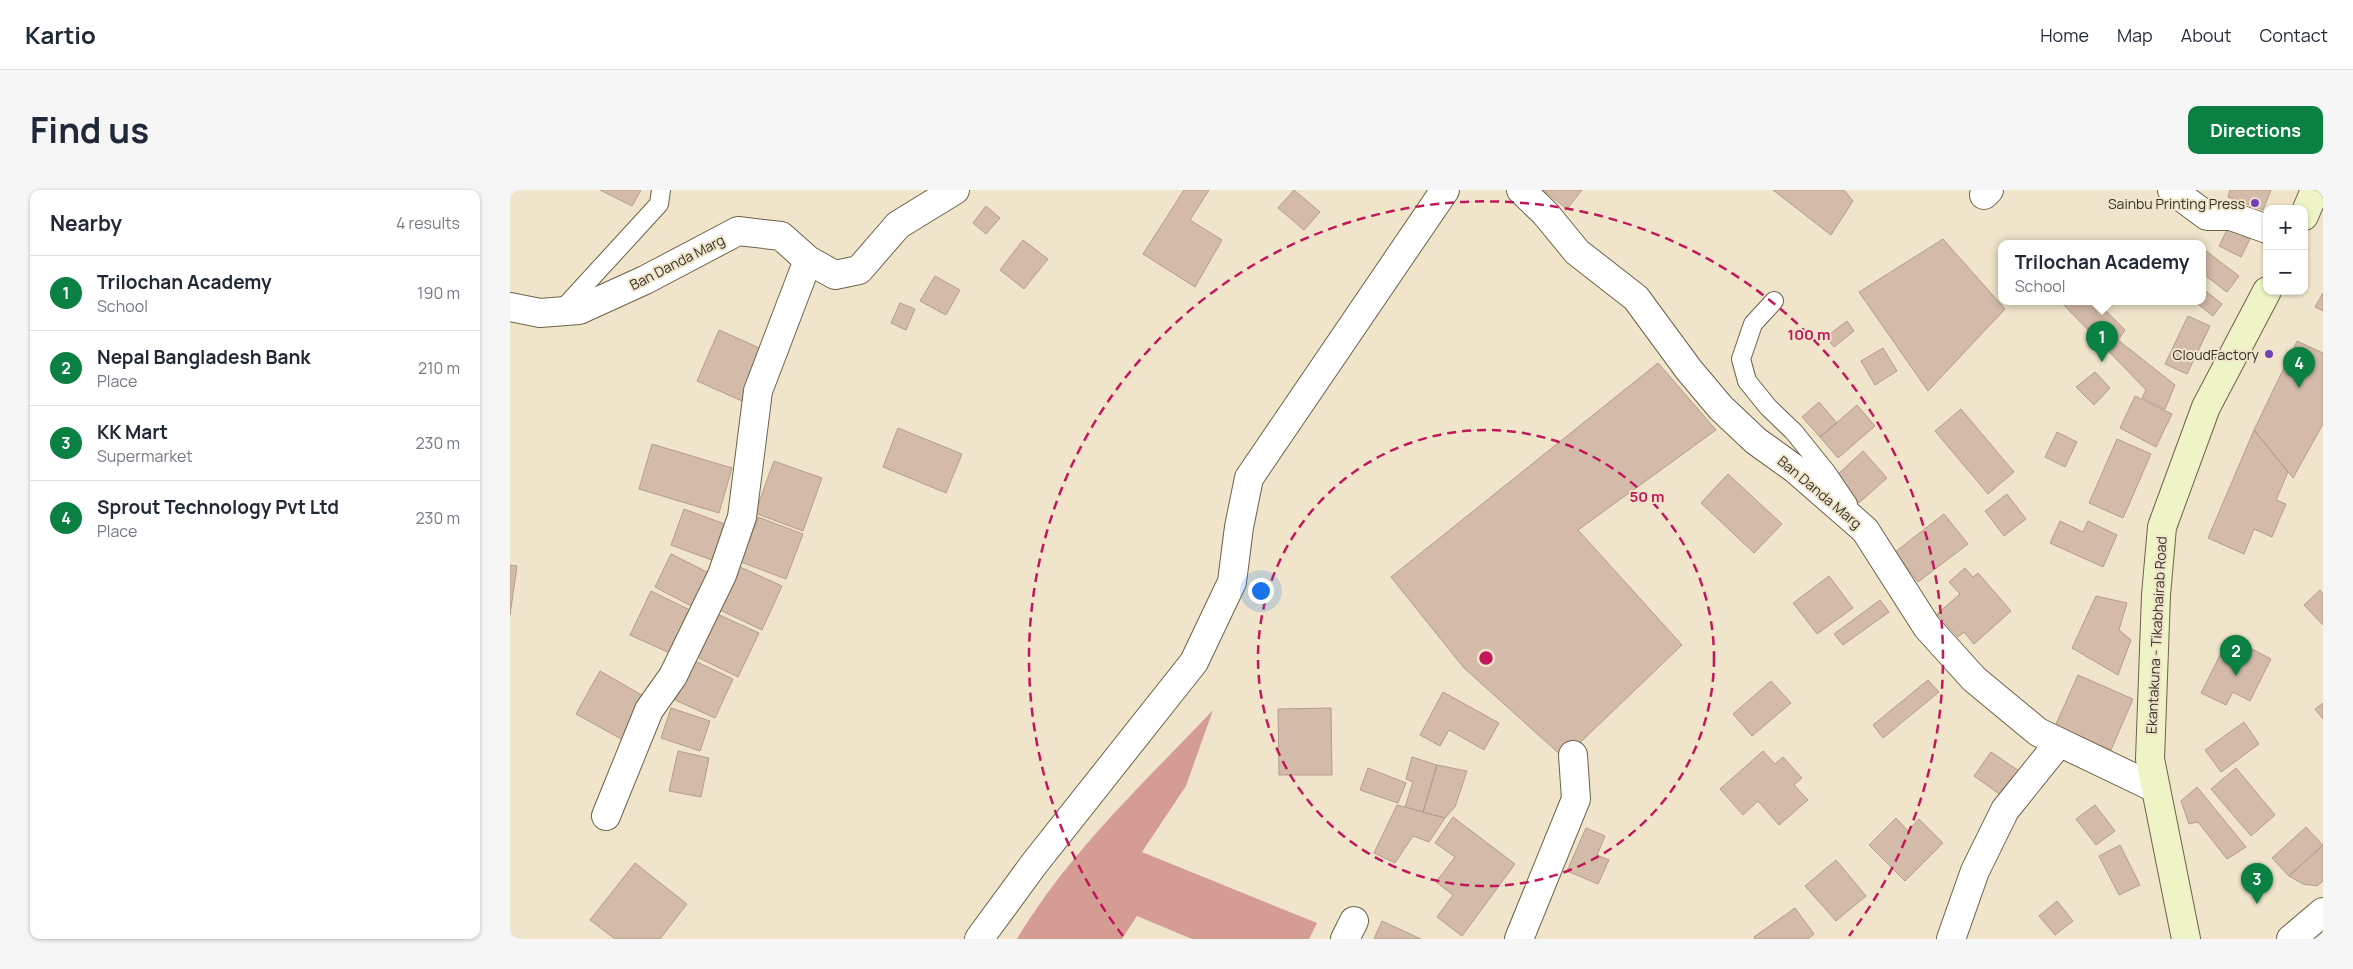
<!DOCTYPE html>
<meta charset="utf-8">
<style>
body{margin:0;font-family:Manrope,sans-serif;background:#f6f6f7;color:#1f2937}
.controls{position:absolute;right:15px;top:15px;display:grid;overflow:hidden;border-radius:10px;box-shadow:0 1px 4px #0004}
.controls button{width:45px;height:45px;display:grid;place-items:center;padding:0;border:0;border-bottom:1px solid #e0e1e3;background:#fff;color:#1f2937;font:25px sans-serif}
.you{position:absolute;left:750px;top:400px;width:18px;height:18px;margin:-12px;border:4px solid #fff;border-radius:50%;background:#1a73e8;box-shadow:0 0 0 8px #1a73e833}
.badge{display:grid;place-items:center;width:32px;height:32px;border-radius:50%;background:#0b8043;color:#fff;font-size:16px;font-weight:700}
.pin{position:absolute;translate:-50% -41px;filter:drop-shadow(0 1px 2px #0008)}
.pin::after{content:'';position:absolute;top:26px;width:18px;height:15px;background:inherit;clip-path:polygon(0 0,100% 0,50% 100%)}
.popup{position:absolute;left:1488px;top:50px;width:208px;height:65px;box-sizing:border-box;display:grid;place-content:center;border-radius:10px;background:#fff;filter:drop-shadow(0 1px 4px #0005);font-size:16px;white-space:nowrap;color:#747a83}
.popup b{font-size:19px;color:#1f2937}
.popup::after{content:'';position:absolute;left:50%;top:100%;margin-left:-10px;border:10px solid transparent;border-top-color:#fff}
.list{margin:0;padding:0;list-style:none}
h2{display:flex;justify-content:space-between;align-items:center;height:65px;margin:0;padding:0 20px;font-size:21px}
h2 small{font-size:16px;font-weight:400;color:#747a83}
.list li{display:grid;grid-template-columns:32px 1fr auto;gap:15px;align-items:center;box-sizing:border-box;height:75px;padding:0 20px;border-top:1px solid #e0e1e3}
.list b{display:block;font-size:19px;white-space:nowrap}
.list p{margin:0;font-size:16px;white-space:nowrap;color:#747a83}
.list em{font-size:16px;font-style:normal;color:#747a83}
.map{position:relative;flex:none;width:1813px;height:749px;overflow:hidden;border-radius:10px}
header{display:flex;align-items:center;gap:30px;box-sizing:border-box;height:70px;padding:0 25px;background:#fff;border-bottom:1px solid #e0e1e3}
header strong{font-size:24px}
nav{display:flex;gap:28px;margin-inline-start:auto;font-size:18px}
.intro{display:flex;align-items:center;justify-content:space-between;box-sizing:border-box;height:120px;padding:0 30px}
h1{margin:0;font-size:35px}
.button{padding:12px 22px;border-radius:10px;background:#0b8043;color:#fff;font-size:18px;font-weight:700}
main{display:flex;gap:30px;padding:0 30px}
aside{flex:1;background:#fff;border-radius:10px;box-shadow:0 1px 4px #0004}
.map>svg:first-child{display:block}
</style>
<header>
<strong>Kartio</strong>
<nav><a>Home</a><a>Map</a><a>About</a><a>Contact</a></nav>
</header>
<div class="intro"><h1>Find us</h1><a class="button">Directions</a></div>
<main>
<aside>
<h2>Nearby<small>4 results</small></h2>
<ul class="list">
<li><span class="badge">1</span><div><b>Trilochan Academy</b><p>School</p></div><em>190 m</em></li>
<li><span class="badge">2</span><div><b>Nepal Bangladesh Bank</b><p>Place</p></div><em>210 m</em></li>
<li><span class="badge">3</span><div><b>KK Mart</b><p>Supermarket</p></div><em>230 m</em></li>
<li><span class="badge">4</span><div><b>Sprout Technology Pvt Ltd</b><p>Place</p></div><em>230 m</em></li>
</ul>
</aside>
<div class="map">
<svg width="1813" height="749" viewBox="0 0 1813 749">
<rect width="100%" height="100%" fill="#f0e5ca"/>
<path fill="#d59c94" d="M703,520L676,596L632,662L807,733L799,749H682L627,726L612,749H507C558,663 635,592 703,520Z"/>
<path fill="#d3baa9" stroke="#b49d8c" d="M90,0H131L122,16Z
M674,0H699L680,30L712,50L685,97L633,64Z
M784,0L810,22L794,40L768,18Z
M1033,0H1072L1057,19Z
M1263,0H1334L1343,11L1321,45Z
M1720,0H1761L1753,20L1718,7Z
M476,16L490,28L476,44L463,33Z
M1718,38L1740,49L1731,67L1709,56Z
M1433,49L1495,119L1418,201L1349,102Z
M513,50L538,69L514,99L490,80Z
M1692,58L1729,86L1717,102L1692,83Z
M425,86L450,100L436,125L410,111Z
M1692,98L1712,114L1703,126L1684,111H1692Z
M1813,103V121L1805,117Z
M1550,111H1586L1615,140L1608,150L1665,195L1655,219L1632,208L1636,200Z
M390,113L405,119L396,140L381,133Z
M1678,126L1700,136L1677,184L1655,174Z
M1337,131L1344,141L1324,157L1316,147Z
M209,140L254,160L232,211L187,191Z
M1787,151L1813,163V234L1783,288L1744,240Z
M1373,158L1387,181L1365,195L1351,171Z
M1148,173L1206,240L1068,340L1172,455L1054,568L954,478L881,387Z
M1585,182L1600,198L1584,215L1566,197Z
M1625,206L1662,224L1646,257L1610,238Z
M1309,212L1327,233L1310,247L1292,227Z
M1347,215L1365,236L1328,268L1310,247Z
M1451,219L1504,282L1478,304L1425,241Z
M388,238L452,264L436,303L373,277Z
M1744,240L1778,282L1766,310L1776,314L1762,347L1744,339L1734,364L1698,348Z
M1547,242L1567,252L1555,277L1535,267Z
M1607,249L1641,264L1613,328L1579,313Z
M142,254L222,278L209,323L129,299Z
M1353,261L1377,288L1349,313L1325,287Z
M264,271L312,288L293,341L245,323Z
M1218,284L1272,334L1244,363L1191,313Z
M1497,304L1516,329L1494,346L1475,321Z
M174,319L220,336L207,372L161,355Z
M1434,324L1458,354L1408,392L1385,362Z
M248,327L293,344L276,389L231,372Z
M1550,331L1573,342L1578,331L1607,345L1593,377L1540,353Z
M161,364L203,385L187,419L145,397Z
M0,375L7,376L0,425Z
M228,376L272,396L252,440L208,419Z
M1455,378L1463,387L1468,383L1501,421L1464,454L1454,442L1448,447L1427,424L1450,404L1439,392Z
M1319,386L1343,418L1307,444L1283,413Z
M1810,400L1813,404V435L1794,415Z
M141,401L184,422L164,465L120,445Z
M1586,406L1617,413L1609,440L1621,450L1608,485L1562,458Z
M1370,410L1379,422L1333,455L1324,444Z
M205,423L249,443L228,487L185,466Z
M1719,447L1761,469L1740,511L1723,502L1716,515L1691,503Z
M183,470L223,489L205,528L165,510Z
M90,481L137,508L113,550L66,524Z
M1568,485L1623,509L1601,560L1545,536Z
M1418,490L1429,502L1373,548L1363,535Z
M1261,491L1281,513L1242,546L1223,524Z
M933,502L989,533L974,560L939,540L930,556L910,545Z
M1813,513V529L1805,519Z
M161,518L200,531L190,561L151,548Z
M821,518L822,585H769L768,519Z
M1734,532L1749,554L1711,582L1695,560Z
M168,561L199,568L191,607L159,601Z
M1253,561L1265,574L1273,567L1292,588L1284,595L1298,610L1269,635L1248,611L1233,625L1210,599Z
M1481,562L1512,583L1495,608L1464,586Z
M902,567L927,575L913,622L895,617L903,592L896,589Z
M927,575L957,581L945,617L935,628L913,622Z
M858,578L896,593L888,613L850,600Z
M1726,578L1765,625L1741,646L1701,599Z
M1687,597L1736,657L1717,669L1688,632L1679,634L1671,611Z
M887,615L935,628L919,652L903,646L885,673L864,663Z
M1585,615L1605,641L1586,655L1566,629Z
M943,627L1005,674L952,746L927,727L943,705L926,692L945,667L925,653Z
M1386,628L1398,641L1409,629L1433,653L1395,691L1359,655Z
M1796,637L1813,655L1779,686L1762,668Z
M1076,638L1095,646L1087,665L1099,670L1088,694L1057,681Z
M1610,655L1630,695L1609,705L1589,666Z
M1813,655V691L1807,696L1793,694L1779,686Z
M1326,670L1356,706L1326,731L1295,696Z
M125,673L177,714L150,749H105L80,730Z
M1547,711L1563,731L1545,745L1529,726Z
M1285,718L1304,744L1298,749H1245L1244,747Z
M872,731L911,749H864Z"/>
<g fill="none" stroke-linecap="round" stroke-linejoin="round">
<defs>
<path id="lane" d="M1264,111L1243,134L1231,169L1237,191L1258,217L1284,242L1317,283L1338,314
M50,122L149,14L151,0"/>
<path id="street" d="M1011,0L1035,23L1067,62L1126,108L1179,180L1211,218L1246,251L1285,279L1355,340L1417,437L1464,489L1528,542L1645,598
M1662,0L1697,26H1721L1757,39
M1474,5L1479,0
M0,117L30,123L69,120L135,90L228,41L271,46L298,70L325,85L349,80L388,35L445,0
M96,626L139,520L163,486L212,385L232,327L248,201L298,70
M469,749L524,674L684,472L722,392L729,337L739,288L935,0
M835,749L844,731
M1009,749L1066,609L1063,565
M1441,749L1465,681L1495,620L1548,554
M1781,749L1813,722"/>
<path id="secondary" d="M1794,26L1805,0
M1676,749L1640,569L1646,405L1652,337L1696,217L1757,101"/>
</defs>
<use href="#lane" stroke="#6c624b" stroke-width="20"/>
<use href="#street" stroke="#6c624b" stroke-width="30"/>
<use href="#secondary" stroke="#6c624b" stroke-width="30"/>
<use href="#lane" stroke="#fff" stroke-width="18"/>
<use href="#street" stroke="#fff" stroke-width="28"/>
<use href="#secondary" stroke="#eef4c5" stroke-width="28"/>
</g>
<g fill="none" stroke="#c2185b" stroke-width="2.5" stroke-dasharray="9 6">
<circle cx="976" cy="468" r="228"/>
<path d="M613 746A457 457 0 1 1 1339 746"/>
</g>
<g fill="#7140b7" stroke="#f0e5ca" stroke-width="2">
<circle cx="1745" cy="13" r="5"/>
<circle cx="1759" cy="164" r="5"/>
</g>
<g text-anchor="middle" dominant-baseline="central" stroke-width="4" stroke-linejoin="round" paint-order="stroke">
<g font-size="14" fill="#363228" stroke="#f0e5ca" text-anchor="end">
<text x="1735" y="13">Sainbu Printing Press</text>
<text x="1749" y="164">CloudFactory</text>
</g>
<g font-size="14" fill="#363228" stroke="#f0e5ca">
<text transform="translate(167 72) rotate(-27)">Ban Danda Marg</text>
<text transform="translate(1310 302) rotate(40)">Ban Danda Marg</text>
<text transform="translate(1646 445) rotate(-87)">Ekantakuna - Tikabhairab Road</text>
</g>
</g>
<circle cx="976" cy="468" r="8" fill="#c2185b" stroke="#f0e5ca" stroke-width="2.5"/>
<g font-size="15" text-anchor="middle" font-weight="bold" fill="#c2185b" stroke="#f0e5ca" stroke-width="4" stroke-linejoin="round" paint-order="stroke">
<text x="1299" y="150">100 m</text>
<text x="1137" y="312">50 m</text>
</g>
</svg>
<div class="controls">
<button>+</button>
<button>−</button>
</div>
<div class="you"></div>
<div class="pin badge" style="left:1592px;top:172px">1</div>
<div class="popup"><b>Trilochan Academy</b>School</div>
<div class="pin badge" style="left:1726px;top:486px">2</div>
<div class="pin badge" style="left:1747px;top:714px">3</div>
<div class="pin badge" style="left:1789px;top:198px">4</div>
</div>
</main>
